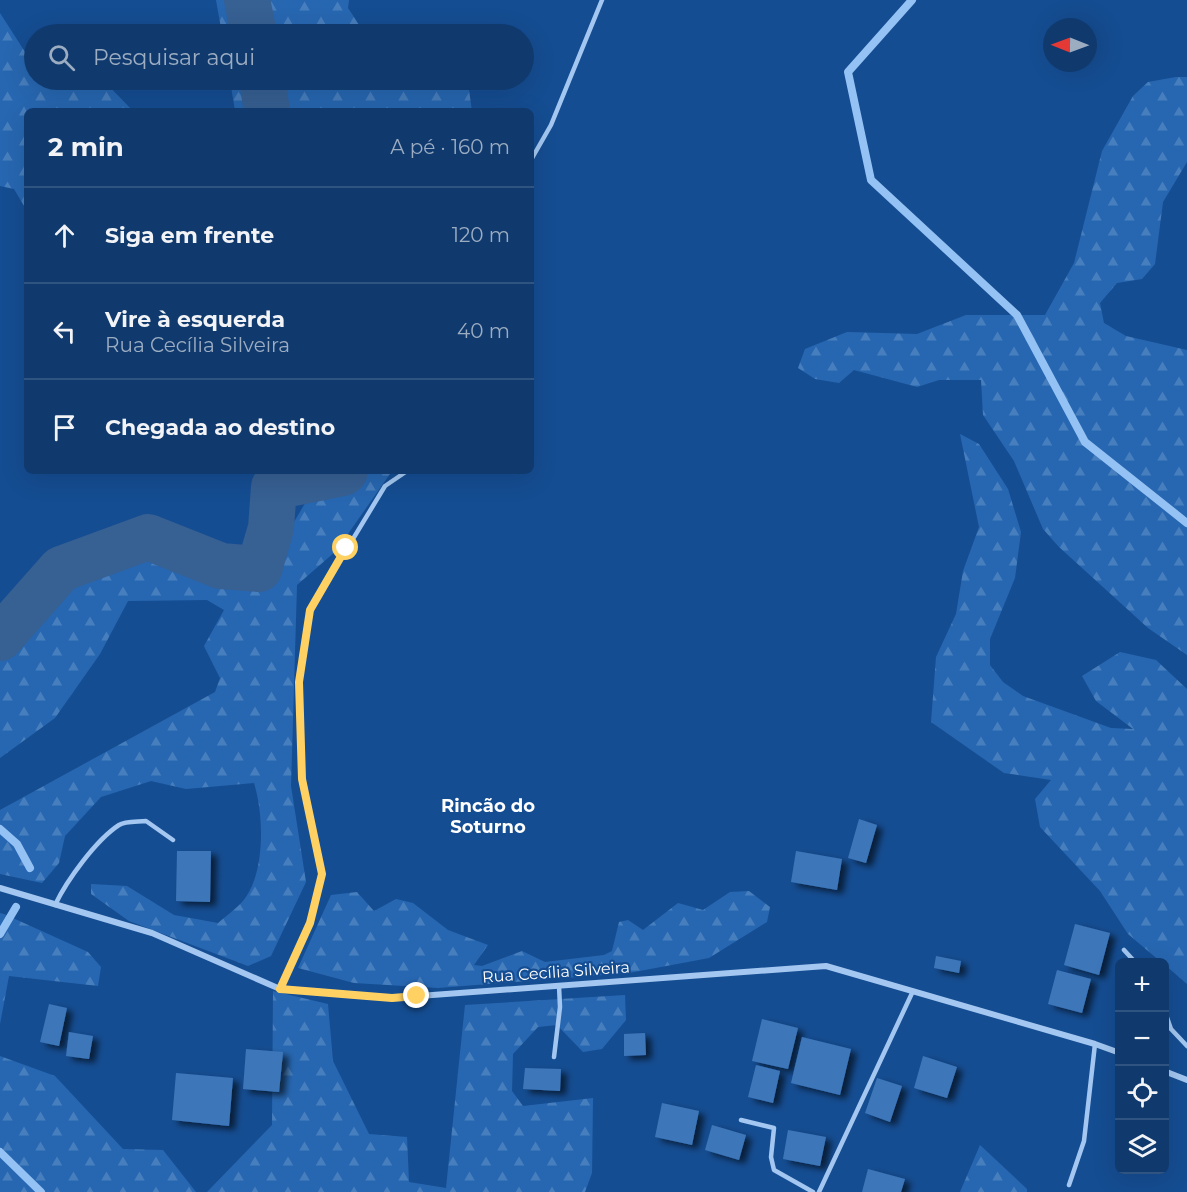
<!DOCTYPE html>
<html lang="pt">
<meta charset="utf-8">
<style>
body{margin:0;font-family:Montserrat,sans-serif;background:#194173;color:#f1f3f6}
.controls{position:absolute;right:18px;bottom:18px;display:grid;overflow:hidden;border-radius:9px;box-shadow:0 6px 24px #0002}
.controls button{width:54px;height:54px;display:grid;place-items:center;padding:0;border:0;border-bottom:2px solid #305481;background:#103a6e;color:#f1f3f6;font:30px sans-serif}
.compass{position:absolute;left:1043px;top:18px;width:54px;height:54px;border-radius:50%;background:#103a6e;box-shadow:0 6px 24px #0002;rotate:271deg}
.stop{position:absolute;width:18px;height:18px;margin:-14px;border:4px solid #ffd163;border-radius:50%;background:#fff}
.stop.end{background:#ffd163;border-color:#fff;box-shadow:0 2px 6px #0008}
.list{margin:0;padding:0;list-style:none}
h2{display:flex;justify-content:space-between;align-items:center;height:78px;margin:0;padding:0 24px;font-size:26px}
h2 small{font-size:20px;font-weight:400;color:#9cadc2}
.list li{display:grid;grid-template-columns:39px 1fr auto;gap:18px;align-items:center;box-sizing:border-box;height:96px;padding:0 24px;border-top:2px solid #305481}
.list b{display:block;font-size:22px;white-space:nowrap}
.list p{margin:0;font-size:20px;white-space:nowrap;color:#9cadc2}
.list em{font-size:20px;font-style:normal;color:#9cadc2}
.icon{flex:none;width:33px;height:33px;fill:none;stroke:currentColor;stroke-width:2;stroke-linecap:round;stroke-linejoin:round}
.map{position:relative;flex:none;width:1187px;height:1192px;overflow:hidden}
.search{position:absolute;background:#103a6e;box-shadow:0 6px 24px #0002;left:24px;top:24px;width:510px;height:66px;display:flex;align-items:center;gap:15px;box-sizing:border-box;padding:0 21px;border-radius:33px;color:#9cadc2;font-size:22px}
.panel{position:absolute;background:#103a6e;box-shadow:0 6px 24px #0002;left:24px;top:108px;width:510px;height:366px;border-radius:9px}
.map>svg:first-child{display:block}
</style>
<div class="map">
<svg width="1187" height="1192" viewBox="0 0 1187 1192">
<defs>
<pattern id="forest-firs" width="22" height="20" patternUnits="userSpaceOnUse" patternTransform="scale(1.5)"><rect width="22" height="20" fill="#2767b1"/><path d="M5 1l3.5 6h-7zM16 11l3.5 6h-7z" fill="#477ebd"/></pattern>
<filter id="shadow"><feDropShadow dx="6" dy="4" stdDeviation="3" flood-color="#0009"/></filter>
</defs>
<rect width="100%" height="100%" fill="#154d92"/>
<path fill="url(#forest-firs)" d="M216,0H349L348,8L365,34H222Z
M0,13L34,66V80H103L133,111H27V211L14,189L0,186Z
M1176,77H1187V162L1163,202L1155,264L1142,279L1117,283L1100,303L1104,323L1126,336L1187,350V655L1148,628L1059,547L1043,529L1014,461L983,415L981,380H939L917,387L854,370L839,383L815,379L798,368L805,349L847,332L917,334L966,315H1045L1074,263L1102,151L1133,96L1148,82Z
M230,80H459L469,90L472,111H235Z
M960,434L979,444L1008,489L1021,532L1015,578L990,639V665L1003,682L1023,696L1111,728L1133,729L1096,701L1082,676L1120,652L1156,660L1187,689V984L1165,965L1164,962H1161L1128,934L1100,891L1040,827L1035,799L1051,780L1004,773L931,722L936,657L956,614L963,571L979,527Z
M361,471H392L336,551L297,585L291,786L306,882L271,956L248,966L129,921L91,894V884L127,886L174,915L218,923C227,915 239,907 246,897C265,869 264,815 254,783L186,789L151,781L101,797L65,836L59,863L42,883L0,874V810L215,692L220,678L204,646L224,610L207,600L128,601L100,654L55,718L0,758V647L44,598L91,569L136,553L224,578L259,581L310,495L352,483Z
M749,891L770,907L767,922L709,958L629,973L438,988L354,983L298,968L331,895L357,892L374,911L396,899L413,903L448,930L488,945L474,965L482,966L522,951L545,962L604,955L612,951L619,922L628,920L643,930L678,903L703,910L730,892Z
M0,913L4,914L88,952L101,967L98,986L9,976L0,1024Z
M273,991L328,1004L333,1061L369,1134L407,1137L409,1182L446,1188L465,1005L625,995L626,1020L602,1049L583,1052L557,1025L538,1027L513,1054L512,1091L523,1106L593,1098L592,1173L585,1192H207L272,1125Z
M0,1056L55,1076L123,1149L163,1150L196,1192H0Z
M980,1145L1027,1189V1192H960Z"/>
<g fill="none" stroke-linecap="round" stroke-linejoin="round">
<path stroke="#95c2f4" stroke-width="8" d="M912,0L848,72L871,180L1017,315L1085,442L1187,523
M0,829L17,844L30,868
M0,934L16,907
M0,1152L41,1192"/>
<path stroke="#376093" stroke-width="46" d="M247,0L254,34
M262,80L267,111
M0,638L61,569L148,537L221,566L259,569L271,528L274,487L343,473L345,471"/>
</g>
<path fill="#3d77ba" filter="url(#shadow)" d="M859,819L877,825L866,863L848,858Z
M177,851H211L210,902L176,901Z
M796,851L842,859L837,890L791,882Z
M1075,924L1110,933L1099,975L1064,965Z
M936,956L961,961L959,973L934,968Z
M1057,970L1091,979L1082,1013L1048,1004Z
M49,1004L67,1008L59,1046L40,1042Z
M762,1019L798,1028L788,1069L752,1061Z
M69,1032L93,1036L89,1059L66,1056Z
M645,1033L646,1055L624,1056V1034Z
M802,1037L851,1049L840,1095L791,1083Z
M246,1049L283,1052L279,1092L243,1089Z
M923,1056L957,1067L947,1098L914,1088Z
M756,1065L780,1071L773,1103L748,1097Z
M525,1068L561,1069L560,1091L523,1089Z
M176,1073L233,1078L229,1126L172,1120Z
M877,1078L902,1086L890,1122L865,1113Z
M662,1103L699,1111L692,1145L655,1137Z
M712,1125L746,1135L739,1160L705,1150Z
M788,1130L826,1137L820,1166L783,1159Z
M868,1169L905,1179L901,1192H862Z"/>
<g fill="none" stroke-linecap="round" stroke-linejoin="round">
<path stroke="#a3c7f1" stroke-width="4.5" d="M531,160L551,125L602,0
M55,905C67,880 96,840 119,825C125,821 138,822 146,821L173,840
M1124,950L1135,962
M280,989L310,923L322,874L302,779L299,683L310,610L385,486L407,471
M1164,1009L1171,1029L1187,1046
M554,1057L560,1007L559,986
M741,1120L774,1128L771,1157L774,1170L813,1192
M1069,1185L1084,1141L1095,1044
M819,1192L913,991"/>
<path stroke="#a3c7f1" stroke-width="6" d="M0,888L152,933L280,989L392,998L826,966L1095,1044L1120,1053
M1164,1071L1187,1080"/>
</g>
<g fill="none" stroke-linecap="round" stroke-linejoin="round">
<path stroke="#ffd163" stroke-width="8" d="M346,548L310,610L299,682L302,779L322,874L310,923L280,989L392,998L417,996"/>
</g>
<g text-anchor="middle" dominant-baseline="central" stroke-width="4.5" stroke-linejoin="round" paint-order="stroke">
<g font-size="16" fill="#fff" stroke="#154d92">
<text transform="translate(556 972) rotate(-4)">Rua Cecília Silveira</text>
</g>
<g font-size="18" font-weight="bold" fill="#fff" stroke="#154d92">
<text x="488" y="806">Rincão do<tspan x="488" dy="21">Soturno</tspan></text>
</g>
</g>
</svg>
<div class="controls">
<button>+</button>
<button>−</button>
<button><svg class="icon" aria-label="locate" viewBox="0 0 24 24"><circle cx="12" cy="12" r="6"/><path d="M12 2v4M12 18v4M2 12h4M18 12h4"/></svg></button>
<button><svg class="icon" aria-label="layers" viewBox="0 0 24 24"><path d="M12 4l9 5-9 5-9-5zM3 14l9 5 9-5"/></svg></button>
</div>
<svg class="compass" viewBox="-18 -18 36 36"><path d="M0-13l5 13h-10z" fill="#e53935"/><path d="M0 13l5-13h-10z" fill="#9cadc2"/></svg>
<div class="stop" style="left:346px;top:548px"></div>
<div class="stop end" style="left:417px;top:996px"></div>
<div class="search"><svg class="icon" aria-label="search" viewBox="0 0 24 24"><circle cx="10" cy="10" r="6"/><path d="M15 15l6 6"/></svg>Pesquisar aqui</div>
<section class="panel">
<h2>2 min<small>A pé · 160 m</small></h2>
<ul class="list">
<li><svg class="icon" aria-label="ahead" viewBox="0 0 24 24"><path d="M12 20V5M6 11l6-6 6 6"/></svg><div><b>Siga em frente</b></div><em>120 m</em></li>
<li><svg class="icon" aria-label="left" viewBox="0 0 24 24"><path d="M17 20v-9H6M10 6l-5 5 5 5"/></svg><div><b>Vire à esquerda</b><p>Rua Cecília Silveira</p></div><em>40 m</em></li>
<li><svg class="icon" aria-label="arrive" viewBox="0 0 24 24"><path d="M6 21V4h12l-3 4 3 4H6"/></svg><div><b>Chegada ao destino</b></div></li>
</ul>
</section>
</div>
